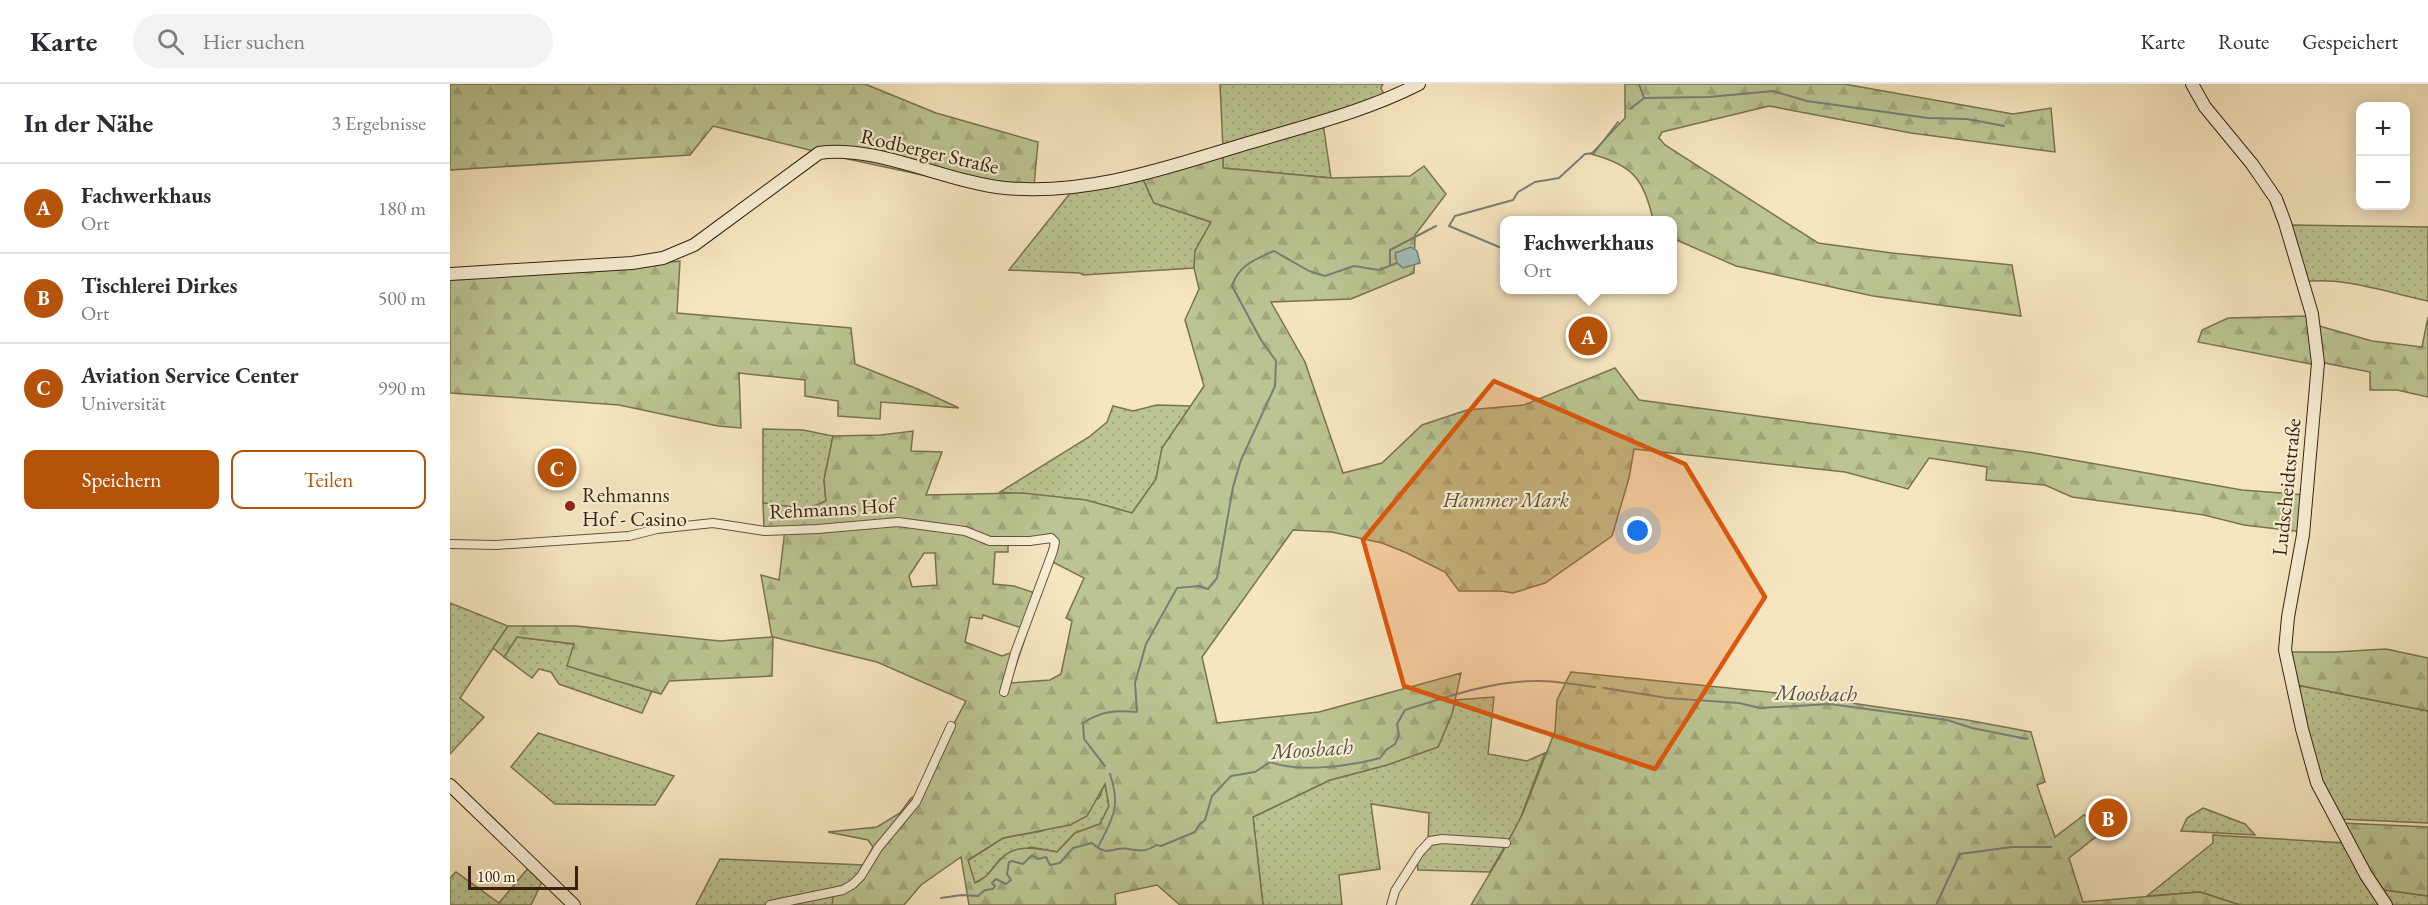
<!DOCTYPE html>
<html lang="de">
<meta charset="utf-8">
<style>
body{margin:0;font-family:"EB Garamond",serif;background:#f2f2f3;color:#2b2b33}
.controls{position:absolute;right:18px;top:18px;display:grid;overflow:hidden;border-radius:12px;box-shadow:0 3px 15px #0003}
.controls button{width:54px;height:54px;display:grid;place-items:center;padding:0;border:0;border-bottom:2px solid #e1e1e2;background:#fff;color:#2b2b33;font:30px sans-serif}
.scale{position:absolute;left:18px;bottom:15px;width:110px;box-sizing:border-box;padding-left:6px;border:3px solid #39210d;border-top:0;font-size:16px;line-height:21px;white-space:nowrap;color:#39210d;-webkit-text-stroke:4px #f9efd6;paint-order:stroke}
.you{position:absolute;left:1188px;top:447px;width:21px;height:21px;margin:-15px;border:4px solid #fff;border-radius:50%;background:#1a73e8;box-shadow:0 0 0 9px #1a73e833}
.badge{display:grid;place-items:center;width:39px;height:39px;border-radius:50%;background:#b45309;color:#fff;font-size:20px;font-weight:700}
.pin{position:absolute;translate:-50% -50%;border:3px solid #fff;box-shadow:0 2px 6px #0006}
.popup{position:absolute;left:1050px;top:132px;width:177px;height:78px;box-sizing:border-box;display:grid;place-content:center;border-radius:12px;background:#fff;filter:drop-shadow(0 2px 4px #0005);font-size:20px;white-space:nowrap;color:#7c7c81}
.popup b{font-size:22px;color:#2b2b33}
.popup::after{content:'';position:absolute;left:50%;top:100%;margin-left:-12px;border:12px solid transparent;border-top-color:#fff}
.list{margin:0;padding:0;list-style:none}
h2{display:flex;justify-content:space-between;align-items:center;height:78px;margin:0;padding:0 24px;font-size:26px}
h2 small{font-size:20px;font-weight:400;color:#7c7c81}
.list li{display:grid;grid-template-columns:39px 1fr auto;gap:18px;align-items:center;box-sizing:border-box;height:90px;padding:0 24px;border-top:2px solid #e1e1e2}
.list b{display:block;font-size:22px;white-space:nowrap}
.list p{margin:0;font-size:20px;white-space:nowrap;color:#7c7c81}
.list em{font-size:20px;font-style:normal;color:#7c7c81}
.actions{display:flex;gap:12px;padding:18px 24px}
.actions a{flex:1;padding:14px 0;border:2px solid #b45309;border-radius:12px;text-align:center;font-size:21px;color:#b45309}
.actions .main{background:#b45309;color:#fff}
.icon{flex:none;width:33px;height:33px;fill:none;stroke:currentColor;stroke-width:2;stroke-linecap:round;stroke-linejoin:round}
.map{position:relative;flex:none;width:1978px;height:821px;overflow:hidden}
header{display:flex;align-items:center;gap:36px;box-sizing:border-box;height:84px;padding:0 30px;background:#fff;border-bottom:2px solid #e1e1e2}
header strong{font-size:28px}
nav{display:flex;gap:33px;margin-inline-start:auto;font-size:21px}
.search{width:420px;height:54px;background:#f2f2f3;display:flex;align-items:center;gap:15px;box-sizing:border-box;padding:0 21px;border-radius:33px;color:#7c7c81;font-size:22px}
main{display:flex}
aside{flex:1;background:#fff}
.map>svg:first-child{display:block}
</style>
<header>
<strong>Karte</strong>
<div class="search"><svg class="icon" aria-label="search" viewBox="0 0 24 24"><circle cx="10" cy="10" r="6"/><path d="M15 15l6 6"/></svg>Hier suchen</div>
<nav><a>Karte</a><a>Route</a><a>Gespeichert</a></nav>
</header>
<main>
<aside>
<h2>In der Nähe<small>3 Ergebnisse</small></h2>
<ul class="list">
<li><span class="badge">A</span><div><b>Fachwerkhaus</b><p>Ort</p></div><em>180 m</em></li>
<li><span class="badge">B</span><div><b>Tischlerei Dirkes</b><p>Ort</p></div><em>500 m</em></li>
<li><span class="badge">C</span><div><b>Aviation Service Center</b><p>Universität</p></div><em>990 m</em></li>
</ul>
<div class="actions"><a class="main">Speichern</a><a>Teilen</a></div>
</aside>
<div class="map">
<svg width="1978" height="821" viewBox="0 0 1978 821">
<defs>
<pattern id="grass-dots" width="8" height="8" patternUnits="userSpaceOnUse" patternTransform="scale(1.5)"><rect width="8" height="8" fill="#bbc593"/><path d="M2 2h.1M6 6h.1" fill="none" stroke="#a2a97e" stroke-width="1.8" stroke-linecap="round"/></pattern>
<pattern id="forest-firs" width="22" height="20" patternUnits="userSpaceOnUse" patternTransform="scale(1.5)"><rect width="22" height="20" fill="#bbc593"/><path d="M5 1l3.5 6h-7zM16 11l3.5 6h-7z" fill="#a2a97e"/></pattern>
</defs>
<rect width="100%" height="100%" fill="#f6e6c0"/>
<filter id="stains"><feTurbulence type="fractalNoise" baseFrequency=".00333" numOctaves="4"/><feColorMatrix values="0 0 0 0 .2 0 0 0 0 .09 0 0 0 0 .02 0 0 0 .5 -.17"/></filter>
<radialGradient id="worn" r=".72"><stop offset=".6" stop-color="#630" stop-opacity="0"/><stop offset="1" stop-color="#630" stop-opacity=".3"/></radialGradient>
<path fill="url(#grass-dots)" stroke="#7a7350" stroke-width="1.5" d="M770,0H933L931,4L936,15L773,65Z
M873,39L881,94L773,84V69Z
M692,93L704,119L761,138L745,167L744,184L633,191L630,189L559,186L622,107Z
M1841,141L1978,143V217C1939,209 1893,192 1853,198Z
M707,321L741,322L712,364L706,395L682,429L636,416L550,408L639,353L657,338L663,322L683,327Z
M313,345L353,346L383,352L374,396L376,417L357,425L313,419Z
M0,519L58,542L10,614L34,633L0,670Z
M67,553L124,560L118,582L202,607L192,629L109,600L101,588L89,585L82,594L54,573Z
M1842,600L1978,627V739L1890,735L1870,698Z
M1044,613L1038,670L1077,677L1095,669L1069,738L1040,788L968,786L967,775L978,759L979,729L921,720L930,785L889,791L892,821H813L803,733L880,696L937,681L988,663L1002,630L1005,616Z
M88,649L224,692L205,721L105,720L61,683Z
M655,699L659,722L650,740L625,749L607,768L581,763L550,775L537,792L525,799L517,777L553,754L592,747L649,714Z
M1753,724L1795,740L1805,751L1731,747L1737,734Z
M1763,751L1896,759L1935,821H1790L1750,808L1697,812L1763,759Z
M270,775L414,781L404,797L382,821H246Z
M80,782L93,796L81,821H0V794L6,788L49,819Z
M1928,805L1978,812V821H1940Z"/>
<path fill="url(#forest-firs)" stroke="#7a7350" stroke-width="1.5" fill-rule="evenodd" d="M0,0H415L486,29L588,58L584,102L509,99L384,72L263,42L240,71L0,86Z
M1175,0H1394L1563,30L1601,24L1605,68L1461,49L1319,22L1212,48L1209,54L1215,61L1368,159L1442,169L1562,181L1571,232L1423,212L1286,182L1222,154V136H1203C1194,94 1182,81 1141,70L1175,34Z
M773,69V84L881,94L960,92L974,82L996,110L965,151L964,189L901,215L821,218L855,278L893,389L932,379L972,341L1017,326L1074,321L1165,284L1189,316L1584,369L1792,406L1856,411L1853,448L1794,441L1754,431L1622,413L1595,401L1536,396L1537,383L1479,374L1458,405L1395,388L1184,365L1179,394L1162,452L1095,499L1063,509L1051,507H1009L995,488L957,469L932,459L882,448L843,446L752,573L767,639L869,628L1011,589L1002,630L988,663L937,681L880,696L803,733L813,821H730L707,801L665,810L666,821H519L511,773L471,801L454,821H382L384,806L404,797L423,763L418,756L378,748L427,743L450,729L461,714L472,708L487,671L516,617L427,578L323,553L322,592L219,597L211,610L117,582L124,560L67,553L54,573L43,564L58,542H126L270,557L322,553L311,491L329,496L335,445H314L313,419L357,425L376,417L374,396L383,352L431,351L463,347L461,367L492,368L476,411L573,409L636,416L682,429L706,395L712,364L754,302L735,236L749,205L744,184L745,167L761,138L704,119L692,93ZM602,457L585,509L564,502L543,500L545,468H558V460ZM474,469H485L487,501L462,503L459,492ZM601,477L634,494L616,534L622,537L611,590L600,596L560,599ZM533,531L572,544L563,568L552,572L515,558L520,533L532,535ZM655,700L659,722L650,740L625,749L607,768C587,764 563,759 549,777C540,787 537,794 525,799L518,776L553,754L620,741L637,732Z
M230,177L227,229L401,244L405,280L470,306L509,324L431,318L430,335L388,332V317L355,312V296L289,289L291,344L268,342L169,321L0,309V195L125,188Z
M1859,232L1866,281L1748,258L1752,246L1778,234Z
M1978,233V313L1947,306H1920V288L1870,278L1866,241L1922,257L1972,263Z
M1936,565L1978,574V627L1842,600L1837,568H1885Z
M1121,588L1347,611L1517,636L1581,648L1595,698L1587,701L1605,753L1634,731L1657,744L1619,774L1633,818L1750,808L1790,821H1021L1055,764L1073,729L1105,647L1107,616Z
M1891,739L1978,743V812L1928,805Z"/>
<path fill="#a0bdbc" stroke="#777f76" stroke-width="1.5" d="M961,163L967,167L970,179L953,184L947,179L945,169Z"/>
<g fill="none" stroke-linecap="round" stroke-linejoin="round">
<path stroke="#777f76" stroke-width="2" d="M1189,0L1194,14
M1180,25L1194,14L1259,13L1323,7L1357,17L1478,34L1517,35L1554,42
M1054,165L999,142L1005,132L1063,116L1068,108L1085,98L1109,94L1135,70L1144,69L1168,38
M940,181V166L986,142
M1154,604L1217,614L1289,619L1310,624L1380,620L1497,636L1522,644L1577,655
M655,682L634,655L633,639C651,627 666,626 687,628L685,599L696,560L727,504L749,502L758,505L767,494L783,403L791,376L825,302L826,277L811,256L782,202C789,181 804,176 824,167L859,187L875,192L904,182L929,186L947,179
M648,763C663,734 671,723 660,690
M491,814L512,811L528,812L535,806L543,805L545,802L542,799L546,795L556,800L561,796L557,790L559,778L562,777L573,780L582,771L588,775L596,773L600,781L610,779L623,764L642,759C658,774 662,762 679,765C690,767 696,768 706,761L711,762L745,748L750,740L755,736L762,712L781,692L805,688L820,678C849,689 901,682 930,674L936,666L945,660L949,651L947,640L955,626C996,613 1042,597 1085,597C1105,596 1125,601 1145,603
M1486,821L1510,770L1562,763H1601"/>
<defs>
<path id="street" d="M0,460L46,461L179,452L207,445L263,439L315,447L368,445L448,438L515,447L540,457H580L601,454L605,458L603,467L565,569L554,608
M320,821L393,806L403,800L411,792L428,764L466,718L501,642
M941,821L945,807L970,768L980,757L992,755L1056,759"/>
<path id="secondary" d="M1742,0L1755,23L1802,80L1826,115L1835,139L1862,230L1868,279L1853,451L1838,533L1835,566L1852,645L1867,699L1916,791L1936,821
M0,190L182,179L213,174L244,161L369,69C424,60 496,98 555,104C641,112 721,82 802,58C859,41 916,27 969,0
M0,701L124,821"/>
</defs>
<use href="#street" stroke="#68523a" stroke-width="10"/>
<use href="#secondary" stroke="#39210d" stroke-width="14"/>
<use href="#street" stroke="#f9efd6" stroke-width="8"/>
<use href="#secondary" stroke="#f9efd6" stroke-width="12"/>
</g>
<path fill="#df560c" fill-opacity="0.2" stroke="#df560c" stroke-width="4.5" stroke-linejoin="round" d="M1044,297L1235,380L1315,513L1205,685L954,602L913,456Z"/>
<circle fill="#8f2418" stroke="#f9efd6" stroke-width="2" cx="120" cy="422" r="6"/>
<g text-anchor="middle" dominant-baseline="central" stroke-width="4.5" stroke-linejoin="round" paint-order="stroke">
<g font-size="21" fill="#39210d" stroke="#f9efd6">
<text transform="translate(480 67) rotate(13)">Rodberger Straße</text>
<text transform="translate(1836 403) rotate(-84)">Ludscheidtstraße</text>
<text transform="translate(382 424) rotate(-3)">Rehmanns Hof</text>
</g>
<g font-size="21" fill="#39210d" stroke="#f9efd6" text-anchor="start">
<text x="132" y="410">Rehmanns<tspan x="132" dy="24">Hof - Casino</tspan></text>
</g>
<g font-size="21" font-style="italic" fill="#605235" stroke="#f9efd6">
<text x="1056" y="415">Hammer Mark</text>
</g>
<g font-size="22" font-style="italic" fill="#585042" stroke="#f9efd6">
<text transform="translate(1366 609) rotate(1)">Moosbach</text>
<text transform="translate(862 665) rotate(-4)">Moosbach</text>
</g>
</g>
<rect width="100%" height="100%" filter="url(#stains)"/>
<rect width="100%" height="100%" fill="url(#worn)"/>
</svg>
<div class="controls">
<button>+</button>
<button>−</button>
</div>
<div class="scale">100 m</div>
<div class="you"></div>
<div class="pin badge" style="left:1138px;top:252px">A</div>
<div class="popup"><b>Fachwerkhaus</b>Ort</div>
<div class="pin badge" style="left:1658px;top:734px">B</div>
<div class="pin badge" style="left:107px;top:384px">C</div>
</div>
</main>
